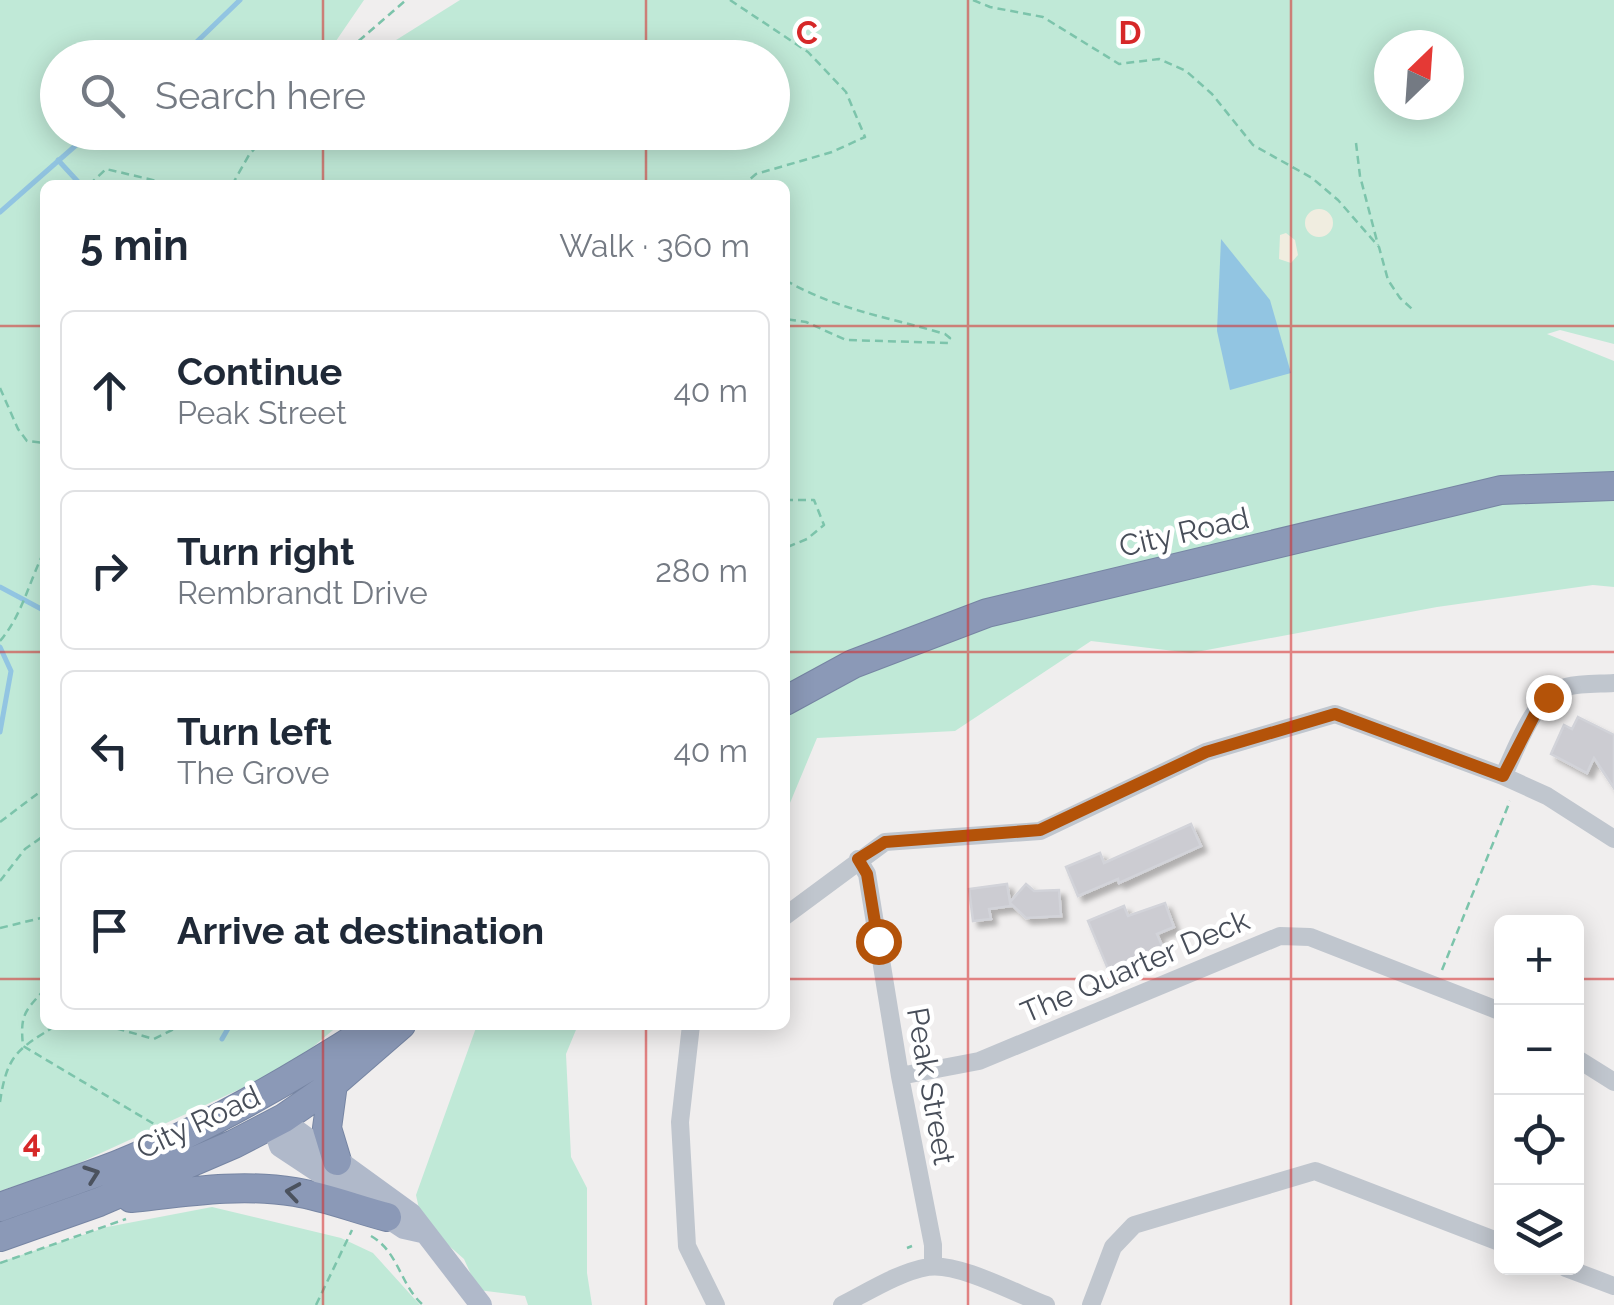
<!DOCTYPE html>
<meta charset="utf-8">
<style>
body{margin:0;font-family:Raleway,sans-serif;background:#f2f2f3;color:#1f2937}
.controls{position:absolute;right:30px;bottom:30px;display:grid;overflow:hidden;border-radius:15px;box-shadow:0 5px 25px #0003}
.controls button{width:90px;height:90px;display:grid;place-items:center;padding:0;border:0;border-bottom:2px solid #e0e1e3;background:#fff;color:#1f2937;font:50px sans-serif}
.compass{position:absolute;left:1374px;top:30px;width:90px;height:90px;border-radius:50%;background:#fff;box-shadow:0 5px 25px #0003;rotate:25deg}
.stop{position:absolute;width:30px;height:30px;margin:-22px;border:8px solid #b45309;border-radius:50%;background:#fff}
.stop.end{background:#b45309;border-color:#fff;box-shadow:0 2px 10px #0008}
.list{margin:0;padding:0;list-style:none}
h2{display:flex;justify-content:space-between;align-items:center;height:130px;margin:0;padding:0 40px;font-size:42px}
h2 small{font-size:32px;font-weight:400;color:#747a83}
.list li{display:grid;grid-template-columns:65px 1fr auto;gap:30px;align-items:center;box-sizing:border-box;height:160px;margin:0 20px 20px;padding:0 20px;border:2px solid #e0e1e3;border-radius:15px}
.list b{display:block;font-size:38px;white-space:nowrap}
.list p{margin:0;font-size:32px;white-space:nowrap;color:#747a83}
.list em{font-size:32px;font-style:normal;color:#747a83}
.icon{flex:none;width:55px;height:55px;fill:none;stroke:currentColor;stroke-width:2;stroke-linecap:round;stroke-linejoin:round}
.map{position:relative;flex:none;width:1614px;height:1305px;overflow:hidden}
.search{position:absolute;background:#fff;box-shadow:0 5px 25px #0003;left:40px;top:40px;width:750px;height:110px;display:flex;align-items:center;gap:25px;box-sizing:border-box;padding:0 35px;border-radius:55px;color:#747a83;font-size:38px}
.panel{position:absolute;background:#fff;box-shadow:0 5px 25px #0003;left:40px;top:180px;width:750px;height:850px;border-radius:15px}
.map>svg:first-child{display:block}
</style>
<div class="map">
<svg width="1614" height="1305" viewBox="0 0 1614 1305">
<defs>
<filter id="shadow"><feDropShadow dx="5.5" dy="5.5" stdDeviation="2.5" flood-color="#0004"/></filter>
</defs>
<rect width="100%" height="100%" fill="#f0eeee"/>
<path fill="#c0e9d7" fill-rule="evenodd" d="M0,0H364L325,57L58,58V132H772V58L369,57L460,0H1614V344L1560,330L1547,334L1614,361V587L1593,585L1437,607L1191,653L1091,641L955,731L817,738L785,815V185H45V1025H339L290,1066L64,1170L0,1191ZM1389,45H1449V105H1389Z
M477,1025H578L566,1054L571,1157L587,1188V1273L592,1305H528L525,1296L478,1290L464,1259L422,1222L416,1195Z
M212,1207L341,1238L373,1253L420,1305H0V1262L107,1227Z"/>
<path fill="#f0ede0" d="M1305 223a14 14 0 1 1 28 0a14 14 0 1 1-28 0Z
M1286,233L1295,240L1298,255L1291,263L1279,259L1280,235Z"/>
<path fill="#92c5e2" d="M1221,239L1270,300L1291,373L1230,390L1217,331Z"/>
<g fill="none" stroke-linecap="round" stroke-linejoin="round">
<path stroke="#92c5e2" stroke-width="5" d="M180,58L240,0
M58,160L81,185
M0,212L91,132
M0,587L45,611
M0,647L11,671L0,732
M222,1039L230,1025"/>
</g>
<path fill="#ccccd2" stroke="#d2d3d9" stroke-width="2.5" filter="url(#shadow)" d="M1578,717L1614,735V788L1594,758L1587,773L1551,754L1564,725L1572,729Z
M1191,824L1201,846L1119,883L1118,879L1078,896L1066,867L1100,853L1104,863Z
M1007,884L1010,902L1026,884L1034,891L1059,890L1061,916L1026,918L1010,903L1011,906L989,909L991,919L973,921L969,889Z
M1165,903L1174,927L1157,934L1163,948L1108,969L1088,921L1124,906L1128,916Z"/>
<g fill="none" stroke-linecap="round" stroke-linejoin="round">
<defs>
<path id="highway" d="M785,701L853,664L987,613L1501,490L1614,486
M333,1084L327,1128L337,1161
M131,1198C186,1192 240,1183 295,1192C326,1197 356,1209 387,1217
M0,1207C39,1193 78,1180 117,1165C207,1129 294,1078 376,1025
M0,1237L99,1202L234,1144L284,1118L333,1084L401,1025"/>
</defs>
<use href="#highway" stroke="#7685a3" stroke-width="30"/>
<path stroke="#7cc4ab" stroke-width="2.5" stroke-dasharray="8 5" stroke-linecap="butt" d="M730,0L808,52L846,92L865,137L832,152L756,174L743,185
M973,0L990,7L1043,17L1119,64L1159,59L1186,71L1212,94L1253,145L1312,178L1338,200L1379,247L1388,280L1400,298L1412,309
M339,58L406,0
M1356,143L1360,176L1378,245
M89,185L106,169L174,185
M232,185L249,155L269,132
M785,280C837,310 888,317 945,334L950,338L949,343L846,340L806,322L785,319
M0,388L18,429L27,441L45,443
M785,500H814L824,525L807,539L785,548
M0,641C23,614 29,581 45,550
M0,822L45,788
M0,881L25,849L45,835
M0,928L45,917
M1442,970L1510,801
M45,989C24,1012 20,1015 23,1046L154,1124
M104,1025L154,1039L176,1028L175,1025
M0,1102C7,1054 18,1049 57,1025
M371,1236C399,1252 400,1285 423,1305
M907,1248L912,1246
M0,1263L126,1219
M316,1305L352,1230"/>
<path stroke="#c0c6ce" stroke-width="18" d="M1503,776C1517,749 1533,696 1566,687C1581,683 1599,684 1614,683
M858,859L867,874L900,1076L933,1245V1266
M785,916L885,842L1040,831L1206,752L1335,714L1503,776L1547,796L1614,839
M691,1025L680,1122L687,1246L716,1305
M1576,1058L1614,1082
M900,1076L979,1061L1280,936L1310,937L1502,1012
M1566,1268L1614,1286
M842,1305C868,1292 899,1272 928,1267C958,1262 1017,1294 1046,1305
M1091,1305L1113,1247L1134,1225L1315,1171L1502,1243"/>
<path stroke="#b0b9ca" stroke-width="22" d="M273,1124L298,1132L411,1214L481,1305
M273,1124L280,1146L404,1228L422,1232"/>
<use href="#highway" stroke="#8b99b7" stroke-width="28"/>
</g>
<defs><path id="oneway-chevron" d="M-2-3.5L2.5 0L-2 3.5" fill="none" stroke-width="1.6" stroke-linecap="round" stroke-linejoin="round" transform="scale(2.5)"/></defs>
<g stroke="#4b525e">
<use href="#oneway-chevron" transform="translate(92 1174) rotate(-20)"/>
<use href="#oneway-chevron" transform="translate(293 1192) rotate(-171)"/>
</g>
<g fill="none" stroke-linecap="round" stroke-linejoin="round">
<path stroke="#b45309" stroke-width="12" d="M878,941L867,874L858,859L885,842L1040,830L1206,752L1335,714L1503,776L1536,712L1548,697"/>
</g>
<path fill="none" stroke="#d62828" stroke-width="2.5" stroke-opacity="0.55" d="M323,0V58M646,0V58M968,0V1305M1291,0V1305M323,132V185M646,132V185M0,326H45M785,326H1614M0,652H45M785,652H1614M0,979H45M785,979H1502M1576,979H1614M323,1025V1305M646,1025V1305"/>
<g text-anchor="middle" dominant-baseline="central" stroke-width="9" stroke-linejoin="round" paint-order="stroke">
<g font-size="30" fill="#484e59" stroke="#fff">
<text transform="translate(1184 532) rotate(-13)">City Road</text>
<text transform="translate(1135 966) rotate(-23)">The Quarter Deck</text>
<text transform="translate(931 1086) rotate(80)">Peak Street</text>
<text transform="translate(198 1122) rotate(-25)">City Road</text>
</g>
</g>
<g font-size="32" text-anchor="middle" font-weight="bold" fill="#d62828" stroke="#fff" stroke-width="9" stroke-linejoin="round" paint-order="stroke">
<text x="807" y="44">C</text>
<text x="1130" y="44">D</text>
<text x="32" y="1153">4</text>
</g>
</svg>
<div class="controls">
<button>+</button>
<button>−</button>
<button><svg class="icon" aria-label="locate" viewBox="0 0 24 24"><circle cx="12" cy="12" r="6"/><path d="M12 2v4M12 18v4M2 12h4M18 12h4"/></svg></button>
<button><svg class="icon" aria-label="layers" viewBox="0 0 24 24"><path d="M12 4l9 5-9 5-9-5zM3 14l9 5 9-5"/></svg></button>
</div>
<svg class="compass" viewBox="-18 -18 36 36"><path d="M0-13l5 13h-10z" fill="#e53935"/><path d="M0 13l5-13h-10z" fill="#747a83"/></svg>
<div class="stop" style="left:878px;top:941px"></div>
<div class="stop end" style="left:1548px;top:697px"></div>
<div class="search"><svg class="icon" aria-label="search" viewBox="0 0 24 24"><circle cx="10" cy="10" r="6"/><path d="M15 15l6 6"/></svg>Search here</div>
<section class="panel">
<h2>5 min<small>Walk · 360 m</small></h2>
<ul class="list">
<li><svg class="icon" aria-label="ahead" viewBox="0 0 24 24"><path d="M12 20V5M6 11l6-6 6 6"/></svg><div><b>Continue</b><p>Peak Street</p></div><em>40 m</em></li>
<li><svg class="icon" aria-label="right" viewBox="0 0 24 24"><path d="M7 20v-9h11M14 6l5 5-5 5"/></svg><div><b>Turn right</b><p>Rembrandt Drive</p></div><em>280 m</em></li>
<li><svg class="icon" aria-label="left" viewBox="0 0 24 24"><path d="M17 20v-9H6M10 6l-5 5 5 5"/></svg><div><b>Turn left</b><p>The Grove</p></div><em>40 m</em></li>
<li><svg class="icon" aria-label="arrive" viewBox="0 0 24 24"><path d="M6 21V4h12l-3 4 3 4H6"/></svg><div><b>Arrive at destination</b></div></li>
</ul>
</section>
</div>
